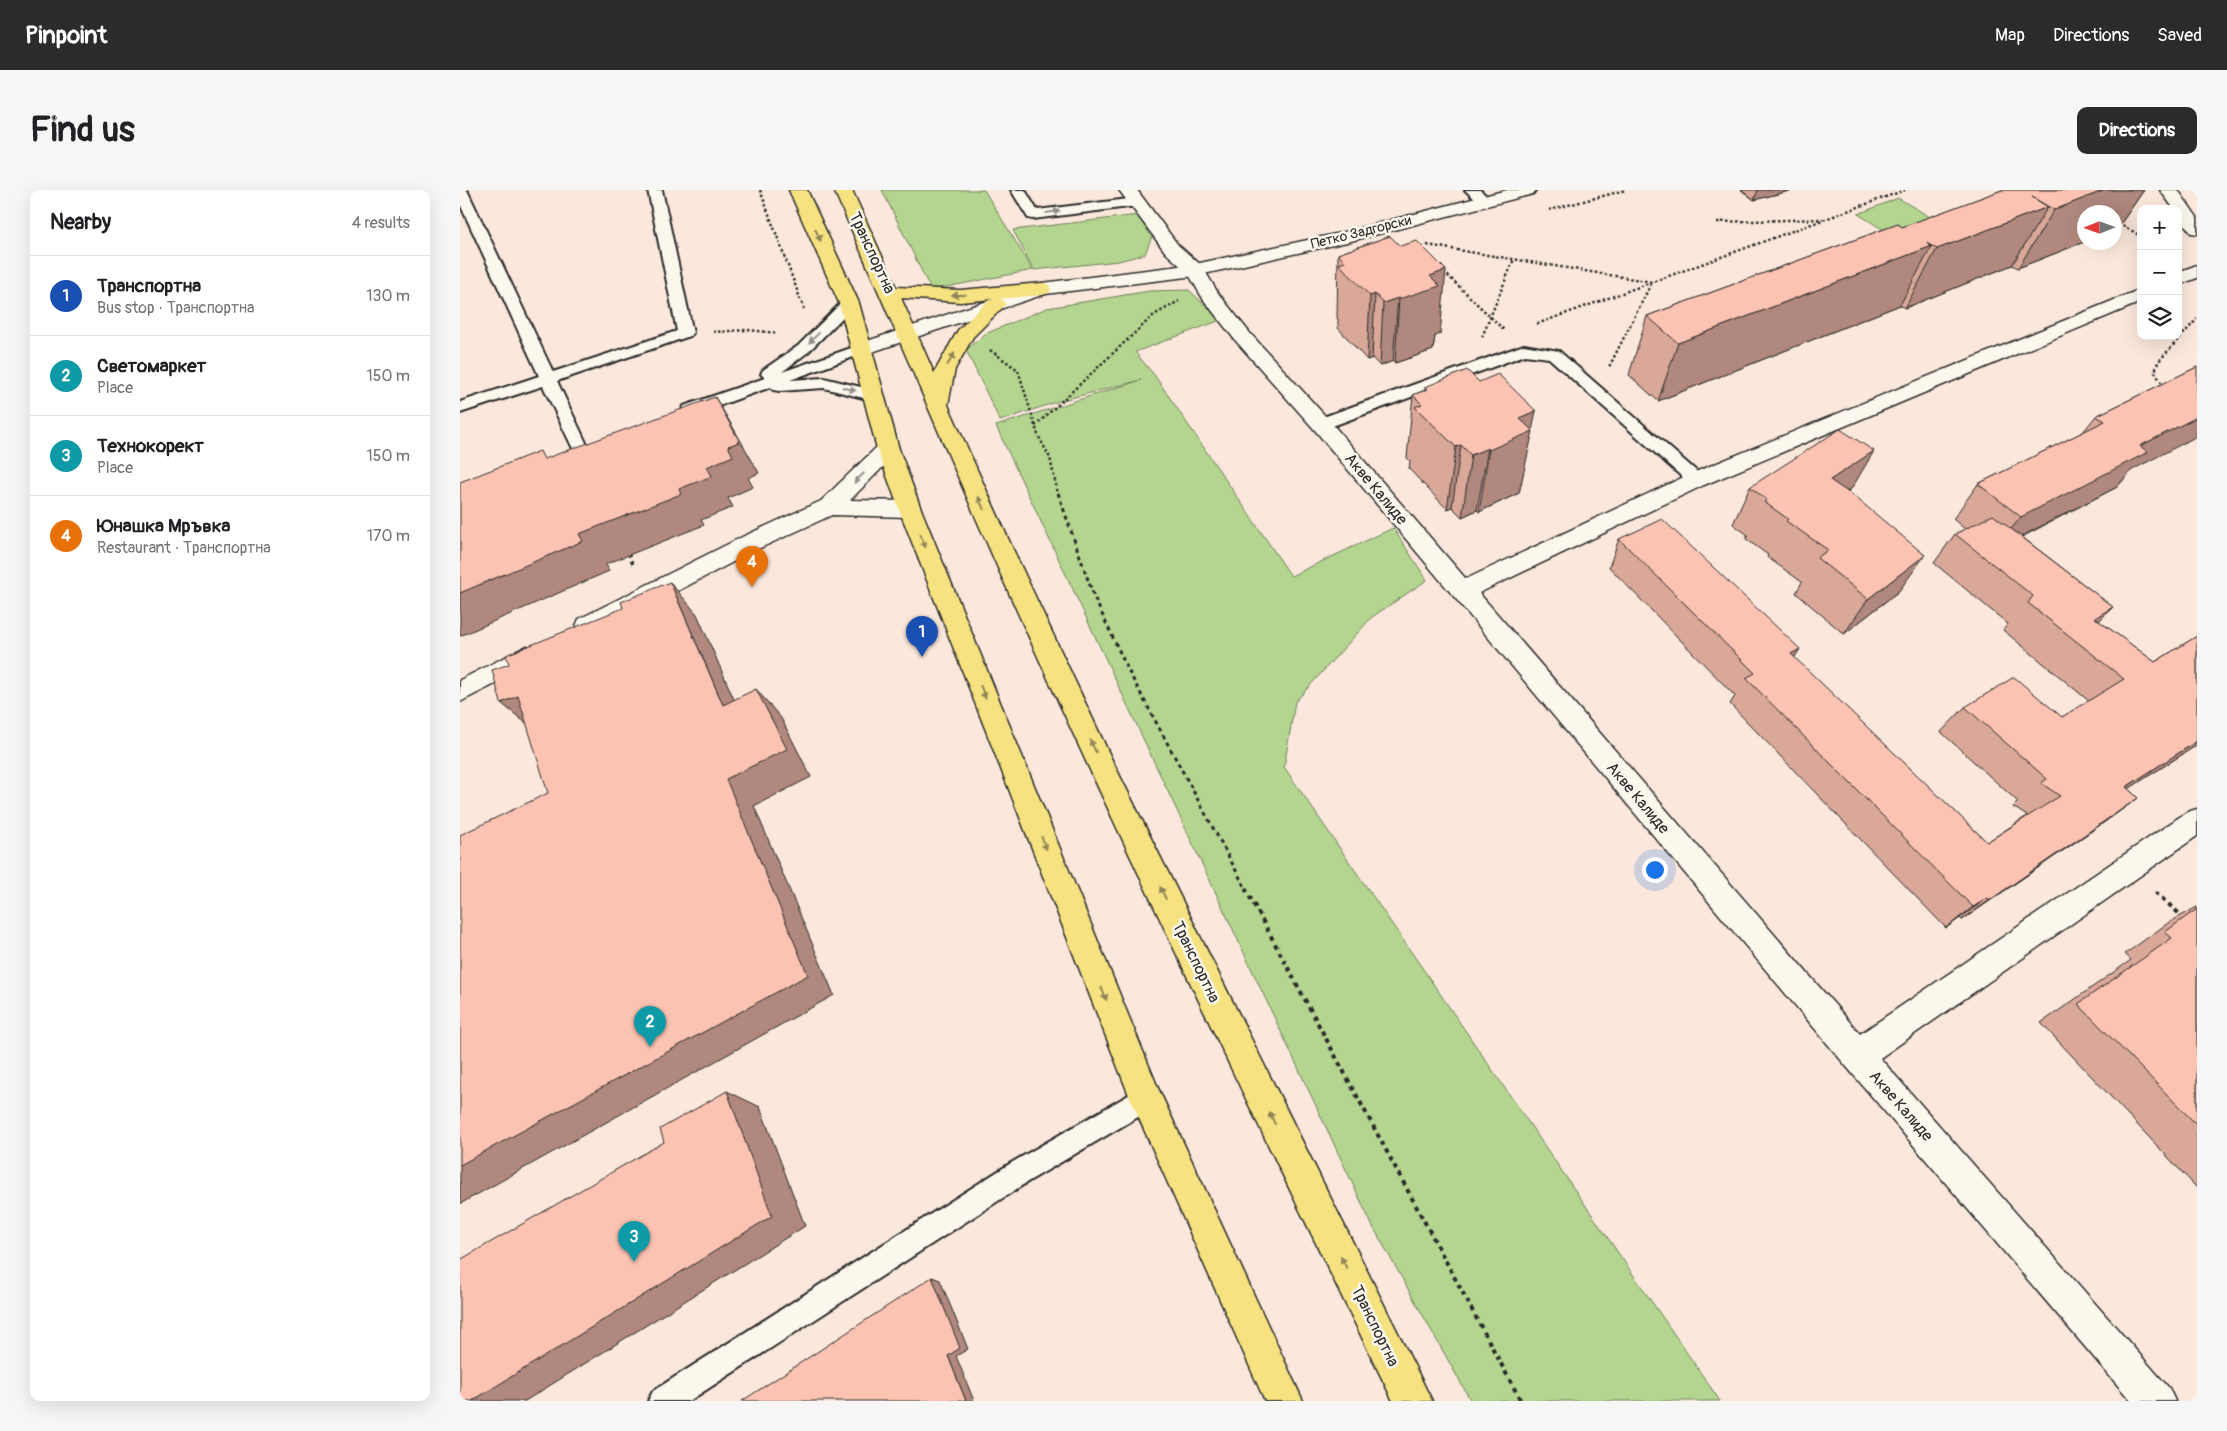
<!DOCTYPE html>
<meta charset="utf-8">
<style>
body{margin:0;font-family:Pangolin,sans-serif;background:#f6f6f6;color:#202124}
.controls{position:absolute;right:15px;top:15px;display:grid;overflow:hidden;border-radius:10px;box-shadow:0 5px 20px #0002}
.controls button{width:45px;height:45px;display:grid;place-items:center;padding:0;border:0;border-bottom:1px solid #e0e0e0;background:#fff;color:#202124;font:25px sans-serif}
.compass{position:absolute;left:1617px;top:15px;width:45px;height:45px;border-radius:50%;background:#fff;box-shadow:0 5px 20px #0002;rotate:269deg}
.you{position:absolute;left:1194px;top:679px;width:18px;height:18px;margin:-12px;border:4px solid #fff;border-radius:50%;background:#1a73e8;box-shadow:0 0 0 8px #1a73e833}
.badge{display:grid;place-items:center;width:32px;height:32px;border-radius:50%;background:#2b2b2b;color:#fff;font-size:16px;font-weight:700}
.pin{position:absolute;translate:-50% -41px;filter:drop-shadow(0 1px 2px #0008)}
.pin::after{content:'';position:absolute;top:26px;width:18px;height:15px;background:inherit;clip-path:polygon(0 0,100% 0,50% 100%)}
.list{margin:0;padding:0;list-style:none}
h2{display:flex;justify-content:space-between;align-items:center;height:65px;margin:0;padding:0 20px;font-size:21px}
h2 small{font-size:16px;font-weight:400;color:#757577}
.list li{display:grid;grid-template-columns:32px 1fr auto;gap:15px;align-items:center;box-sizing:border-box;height:80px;padding:0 20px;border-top:1px solid #e0e0e0}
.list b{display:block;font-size:19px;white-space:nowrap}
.list p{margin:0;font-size:16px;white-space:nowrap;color:#757577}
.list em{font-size:16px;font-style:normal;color:#757577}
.icon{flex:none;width:28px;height:28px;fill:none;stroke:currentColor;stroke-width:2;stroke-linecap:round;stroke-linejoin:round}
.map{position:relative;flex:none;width:1737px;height:1211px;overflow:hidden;border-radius:10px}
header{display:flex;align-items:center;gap:30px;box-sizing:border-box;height:70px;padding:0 25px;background:#2b2b2b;color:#fff}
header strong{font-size:24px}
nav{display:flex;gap:28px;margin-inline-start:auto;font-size:18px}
.intro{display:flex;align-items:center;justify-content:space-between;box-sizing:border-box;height:120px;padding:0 30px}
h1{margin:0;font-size:35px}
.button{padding:12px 22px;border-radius:10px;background:#2b2b2b;color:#fff;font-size:18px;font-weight:700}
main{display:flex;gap:30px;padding:0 30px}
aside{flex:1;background:#fff;border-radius:10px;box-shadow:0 5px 20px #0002}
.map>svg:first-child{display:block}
</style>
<header>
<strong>Pinpoint</strong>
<nav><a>Map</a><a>Directions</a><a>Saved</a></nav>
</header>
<div class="intro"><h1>Find us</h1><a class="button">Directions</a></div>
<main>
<aside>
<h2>Nearby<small>4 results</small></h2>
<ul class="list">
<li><span class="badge" style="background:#1a4fb4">1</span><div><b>Транспортна</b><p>Bus stop · Транспортна</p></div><em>130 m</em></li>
<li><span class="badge" style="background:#0f9aa8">2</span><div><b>Светомаркет</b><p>Place</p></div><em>150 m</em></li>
<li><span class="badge" style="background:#0f9aa8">3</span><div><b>Технокорект</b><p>Place</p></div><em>150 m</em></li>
<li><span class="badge" style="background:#e8710a">4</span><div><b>Юнашка Мръвка</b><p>Restaurant · Транспортна</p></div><em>170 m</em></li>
</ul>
</aside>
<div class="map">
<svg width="1737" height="1211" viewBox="0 0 1737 1211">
<rect width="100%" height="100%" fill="#fbe7db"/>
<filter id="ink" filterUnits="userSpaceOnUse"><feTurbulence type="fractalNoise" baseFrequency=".02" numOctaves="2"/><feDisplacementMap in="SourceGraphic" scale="10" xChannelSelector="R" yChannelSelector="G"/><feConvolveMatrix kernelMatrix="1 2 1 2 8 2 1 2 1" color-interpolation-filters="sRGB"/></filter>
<g filter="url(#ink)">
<path fill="#b3d58f" stroke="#6f805d" d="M422,0H524L573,80L471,100Z
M1438,8L1470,27L1430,44L1398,24Z
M678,25L693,44L685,64L659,71L574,80L553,40Z
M729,100L761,130L675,162L695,186L831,386L933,338L967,390L912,427L835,512L824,577L1260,1211H1011L912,1035L536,236L681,190L599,211L540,231L506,160L525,144L587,118L689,101Z"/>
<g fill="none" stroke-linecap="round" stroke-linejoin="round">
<defs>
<path id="service" d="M0,0H7L93,182L217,141L188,0H202L233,143L230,146L97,191L129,259L127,263L121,265L115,263L83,196L0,223V212L79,186L0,14Z
M551,0H565L577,20L677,8L684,12L677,16L573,29L568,28Z
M1005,0H1020L1032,11L1025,15L1020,14Z
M389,109L394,110L396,113L394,116L348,162L322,182L397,156H407L410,159L407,162L330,190L364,188L421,202L423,206L421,210L415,211L364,198L319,201L313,200L311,197L236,224H224L222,220L224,216L305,188L301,184L303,180L338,156L384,110Z
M1064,155L1099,161L1242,286L1245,290L1242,294L1236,296L1230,294L1089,168L1065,165L867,238L861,239L855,238L853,234L855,230Z
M686,895L695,899L699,908L695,917L569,991L229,1211H188L193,1201L551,973Z"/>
<path id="minor" d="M659,0H677L718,55L742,76L758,103L789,142L868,229L1006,389L1228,285L1681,99V112L1244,295L1019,403L1400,844L1727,622L1737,619V646L1420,868L1709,1198L1715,1211H1671L1386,876L854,239L775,150L743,109L728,83L706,63Z
M1700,0H1718L1737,27V44L1731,43L1718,25V19H1714Z
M1737,75V88L1718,95V82Z
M428,252L436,254L439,259L436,264L390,310L450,311L458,313L461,319L458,325L450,327L372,325L298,359L137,443L128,445L119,443L116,436L119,429L282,347L361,311L420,254Z
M67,456L76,459L80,466L76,473L0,512V490Z"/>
<path id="tertiary" d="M1047,0H1076L1073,4L887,52L735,86L585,104L409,163L402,165L395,163L392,159L395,155L582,93L735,74L885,42Z"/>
<path id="primary" d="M329,0H347L399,113L439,259L461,319L698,898L843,1211H805L670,908L439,319L417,259L379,113Z
M374,0H392L436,97L500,100L582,93L589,95L591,99L589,103L582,105L537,109L543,110L546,114L513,147L495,179L488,215L552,357L653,572L972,1211H933C812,964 692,717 578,467C507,313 443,155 374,0ZM441,108L500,112L534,109L529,110L498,140L474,183Z"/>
</defs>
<use href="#service" stroke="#2b2b2b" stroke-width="4"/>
<use href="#minor" stroke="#2b2b2b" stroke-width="3"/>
<use href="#tertiary" stroke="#2b2b2b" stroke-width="3"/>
<use href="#primary" stroke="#2b2b2b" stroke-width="3"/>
<path stroke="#2b2b2b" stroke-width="2.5" stroke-dasharray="2.5 2.5" stroke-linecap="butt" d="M300,0L344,119
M1089,20L1166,0
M1654,31L1681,46
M1257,32L1363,29
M967,55L1192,92L1149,177
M984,82L1044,140
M1077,134L1445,0
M253,142L287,140L317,143
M1022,147L1054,69
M530,160L558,180L578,245L590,268L598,304
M1706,195L1701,192L1695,182L1698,172L1737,129
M575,236L694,125L719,111"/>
<path stroke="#2b2b2b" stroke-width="3" stroke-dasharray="4 4" stroke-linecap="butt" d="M598,303L634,407L669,482L786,699
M168,363L174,377"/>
<path stroke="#2b2b2b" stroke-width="4" stroke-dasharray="4.5 4.5" stroke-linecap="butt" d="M785,698L1061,1211
M1695,702L1724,728"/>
<use href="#service" fill="#fbf7ec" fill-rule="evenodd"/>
<use href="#minor" fill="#fbf7ec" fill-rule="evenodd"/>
<use href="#tertiary" fill="#fbf7ec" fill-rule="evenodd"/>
<use href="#primary" fill="#f6e281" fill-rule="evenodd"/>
</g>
<path fill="#d9a899" stroke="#2b2b2b" d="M1281,0H1333L1294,10Z
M1542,0H1684L1657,39L1654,40V22H1624V52L1558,78L1552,75L1445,118L1440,115L1198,211L1169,185L1187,126L1438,34L1442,37Z
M930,46L980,144L975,146L973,160L935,173L933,171L920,176L912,168L907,170L878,138V129L877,128L878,64Z
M1737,177L1672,280L1657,297L1562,347L1653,417L1639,431L1695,472L1737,446V555L1668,599L1678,608L1646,631L1502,730L1500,728L1486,738L1270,514L1275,506L1149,377L1159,349L1334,468L1527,652L1567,626L1553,617L1558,612L1481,542L1505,517L1602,527L1629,511L1543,440L1548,434L1474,373L1495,344L1505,339L1493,329L1518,294L1623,242L1636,226Z
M965,197L1072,240L1059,303L1019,322L1017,320L1002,327L992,317L987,319L949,279L950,271L947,268L953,205L965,200Z
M1290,297L1392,298L1387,302L1439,401L1384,444L1336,403L1342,392L1307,367L1308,365L1286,349L1288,345L1273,334Z
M1737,717V998L1581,833L1671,770L1665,764L1708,733Z"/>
<path fill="#b0887d" stroke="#2b2b2b" d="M1298,0H1333L1294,10Z
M1645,0H1684L1657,39L1654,40V22H1624V52L1558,78L1594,20Z
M1588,17L1552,75L1445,118L1477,59Z
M1472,56L1440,115L1198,211L1218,153Z
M986,80L980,144L975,146L973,160L935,173L939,109L970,86Z
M915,104L912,168L907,170L910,106Z
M938,108L933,171L920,176L923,113Z
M255,207L274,239L299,283L288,288L293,297L268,308L273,317L241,330L244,335L146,374L149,381L0,446V403L119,344L219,299L247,277L268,256Z
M1076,221L1072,241H1073L1059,303L1019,322L1029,260L1059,228Z
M1737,227V246L1672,280L1657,297L1533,361L1561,327L1680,256Z
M1001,255L992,317L987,319L996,257Z
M1028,258L1017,320L1002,327L1011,265Z
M1414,261L1392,298L1349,327L1370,290Z
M1465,365L1439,401L1384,444L1408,409Z
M210,392L237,424L289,544L263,515Z
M1653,417L1625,445L1635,428Z
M1340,459L1323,486L1331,464Z
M296,499L321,528L351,587L294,616L374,805L0,1014V975L266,589Z
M58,506L77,542L41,513Z
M1737,551V555L1634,621L1666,597Z
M1678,608L1646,631L1502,730L1530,710Z
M1528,708L1486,738L1513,717Z
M267,901L300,917L345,1036L65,1211H12Z
M472,1087L480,1090L508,1159L496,1166L514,1211H506L488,1166Z"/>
<path fill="#fcc3b2" stroke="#2b2b2b" d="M1542,0H1645L1594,20L1572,7L1588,17L1477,59L1466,53L1472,56L1218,153L1187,126L1438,34L1442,37Z
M930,46L940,56L957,51L986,80L970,86L980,96L939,109L938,108L923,113L915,104L910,106L879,74L885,72L878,64Z
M1737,177V227L1680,256L1688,262L1561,327L1518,294L1645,231L1636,226Z
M1007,180L1019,192L1038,184L1076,221L1059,228L1073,241L1029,260L1028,258L1011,265L1001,255L996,257L955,217L962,214L953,205L968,199L965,197Z
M255,207L280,252L268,256L273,266L247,277L252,286L219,299L221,304L119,344L123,351L0,403V292L80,261L84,269Z
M1380,239L1414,261L1370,290L1395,307L1465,365L1408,409L1357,368L1368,360L1326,331L1328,329L1304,312L1307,310L1290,297Z
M1533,325L1653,417L1635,428L1695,472L1737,446V551L1666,597L1678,608L1530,710L1528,708L1513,717L1286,488L1295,483L1159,349L1202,329L1340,459L1331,464L1527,652L1600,606L1581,593L1587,589L1505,517L1554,487L1602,527L1664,489L1568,413L1573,406L1495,344Z
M210,392L263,515L296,499L327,559L266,589L348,785L0,975V645L88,603L58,506L41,513L32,480L49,474L46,465L163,418L161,412Z
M1737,719V935L1618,814L1712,748L1705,742Z
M267,901L312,1026L12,1211H0V1070L204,952L200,939Z
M472,1087L500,1158L488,1166L506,1211H282Z"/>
<defs><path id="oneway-solid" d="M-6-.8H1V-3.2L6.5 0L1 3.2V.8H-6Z" transform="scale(1.25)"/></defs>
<g fill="#93918c">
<use href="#oneway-solid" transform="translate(593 22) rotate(-8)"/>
<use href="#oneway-solid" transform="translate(354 148) rotate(134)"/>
<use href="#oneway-solid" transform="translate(389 199) rotate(15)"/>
<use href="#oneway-solid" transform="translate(399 288) rotate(135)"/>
</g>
<g fill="#908656">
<use href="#oneway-solid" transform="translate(358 45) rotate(66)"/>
<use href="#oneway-solid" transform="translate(499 105) rotate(179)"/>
<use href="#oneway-solid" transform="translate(491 169) rotate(-60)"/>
<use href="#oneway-solid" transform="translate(521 313) rotate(-113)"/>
<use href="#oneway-solid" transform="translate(463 351) rotate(68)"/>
<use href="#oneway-solid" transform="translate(523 502) rotate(68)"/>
<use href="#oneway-solid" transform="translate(633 556) rotate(-115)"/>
<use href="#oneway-solid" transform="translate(584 653) rotate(68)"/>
<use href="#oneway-solid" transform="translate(703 703) rotate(-115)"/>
<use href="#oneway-solid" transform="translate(644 804) rotate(68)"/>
<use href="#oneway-solid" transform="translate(812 928) rotate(-116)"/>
<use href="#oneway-solid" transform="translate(884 1073) rotate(-116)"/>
</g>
</g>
<g text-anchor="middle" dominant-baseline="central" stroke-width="5" stroke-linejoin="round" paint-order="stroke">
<g font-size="14" fill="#2b2b2b" stroke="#fbf7ec">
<text transform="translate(901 42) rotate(-14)">Петко Задгорски</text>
</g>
<g font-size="16" fill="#2b2b2b" stroke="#fbf7ec">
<text transform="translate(412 63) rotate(65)">Транспортна</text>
<text transform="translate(916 299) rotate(50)">Акве Калиде</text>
<text transform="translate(1178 608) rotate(50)">Акве Калиде</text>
<text transform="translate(736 772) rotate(64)">Транспортна</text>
<text transform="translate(1441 916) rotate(49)">Акве Калиде</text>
<text transform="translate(915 1136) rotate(64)">Транспортна</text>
</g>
</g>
</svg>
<div class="controls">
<button>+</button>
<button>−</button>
<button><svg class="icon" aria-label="layers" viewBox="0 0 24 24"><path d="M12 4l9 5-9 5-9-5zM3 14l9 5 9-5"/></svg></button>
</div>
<svg class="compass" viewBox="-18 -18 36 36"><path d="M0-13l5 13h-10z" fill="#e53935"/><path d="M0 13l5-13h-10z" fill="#757577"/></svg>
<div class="you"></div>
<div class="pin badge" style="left:462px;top:467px;background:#1a4fb4">1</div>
<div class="pin badge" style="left:190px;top:857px;background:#0f9aa8">2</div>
<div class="pin badge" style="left:174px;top:1072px;background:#0f9aa8">3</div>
<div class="pin badge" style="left:292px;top:397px;background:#e8710a">4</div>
</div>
</main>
